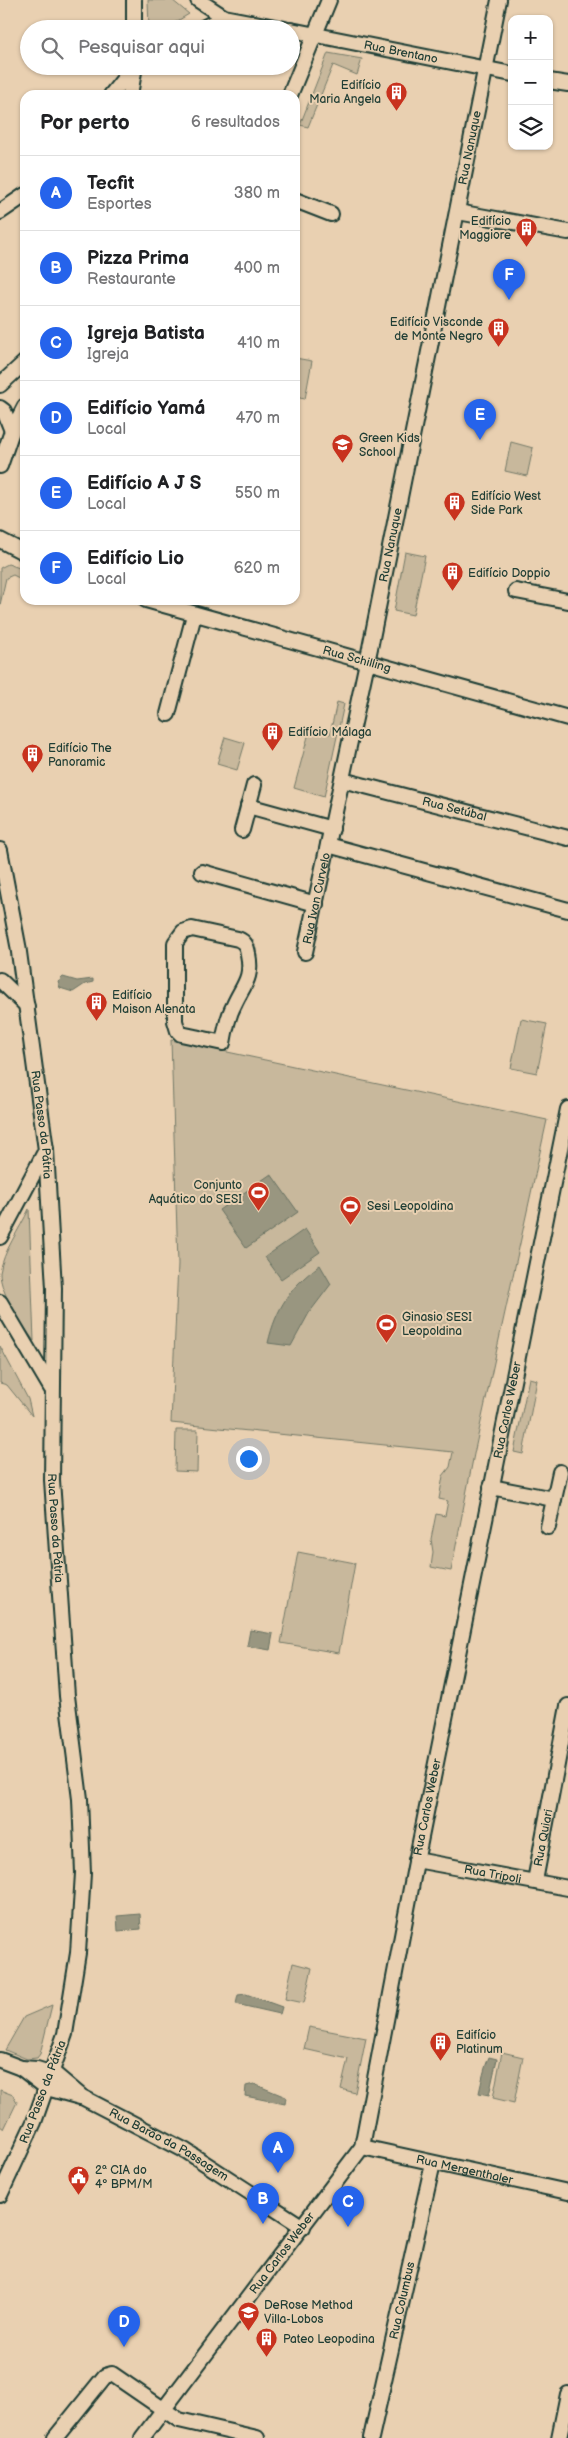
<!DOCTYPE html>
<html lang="pt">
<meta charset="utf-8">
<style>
body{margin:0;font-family:"Balsamiq Sans",sans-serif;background:#f6f6f6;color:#202124}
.controls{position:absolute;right:15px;top:15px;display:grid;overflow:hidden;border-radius:10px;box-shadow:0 1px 4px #0004}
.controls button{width:45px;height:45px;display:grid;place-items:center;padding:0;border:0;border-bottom:1px solid #e0e0e0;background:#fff;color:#202124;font:25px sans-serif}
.you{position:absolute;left:248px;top:1458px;width:18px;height:18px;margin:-12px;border:4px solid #fff;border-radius:50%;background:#1a73e8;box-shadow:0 0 0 8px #1a73e833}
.badge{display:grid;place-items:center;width:32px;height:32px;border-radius:50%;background:#2563eb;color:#fff;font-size:16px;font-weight:700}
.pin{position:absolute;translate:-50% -41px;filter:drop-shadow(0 1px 2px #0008)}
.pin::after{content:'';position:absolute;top:26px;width:18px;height:15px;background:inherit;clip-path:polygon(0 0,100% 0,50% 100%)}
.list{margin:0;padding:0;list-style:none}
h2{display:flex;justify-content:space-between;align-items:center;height:65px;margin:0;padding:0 20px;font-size:21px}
h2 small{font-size:16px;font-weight:400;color:#757577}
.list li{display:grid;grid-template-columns:32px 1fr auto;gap:15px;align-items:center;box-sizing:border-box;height:75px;padding:0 20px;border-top:1px solid #e0e0e0}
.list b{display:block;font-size:19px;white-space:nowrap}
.list p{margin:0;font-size:16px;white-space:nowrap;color:#757577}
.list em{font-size:16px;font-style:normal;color:#757577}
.icon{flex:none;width:28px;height:28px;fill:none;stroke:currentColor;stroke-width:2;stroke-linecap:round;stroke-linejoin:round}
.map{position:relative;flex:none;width:568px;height:2438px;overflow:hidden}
.search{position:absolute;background:#fff;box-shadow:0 1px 4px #0004;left:20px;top:20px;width:280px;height:55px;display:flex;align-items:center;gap:12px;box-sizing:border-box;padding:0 18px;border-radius:28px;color:#757577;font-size:19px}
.panel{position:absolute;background:#fff;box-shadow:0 1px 4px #0004;left:20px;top:90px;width:280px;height:515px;border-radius:15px}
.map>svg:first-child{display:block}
</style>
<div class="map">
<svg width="568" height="2438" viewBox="0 0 568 2438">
<rect width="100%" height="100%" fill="#e9d0b1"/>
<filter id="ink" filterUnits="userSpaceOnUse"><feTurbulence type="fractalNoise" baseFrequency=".02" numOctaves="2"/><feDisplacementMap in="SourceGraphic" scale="10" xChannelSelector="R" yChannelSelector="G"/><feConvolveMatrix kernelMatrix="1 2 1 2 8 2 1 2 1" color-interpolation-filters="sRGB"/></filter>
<g filter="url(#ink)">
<path fill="#c8b89c" stroke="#747a68" d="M148,0H172L189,14L164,29H149Z
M328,53L362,59L357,75L333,65L308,127L300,125Z
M295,358L312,361L305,399L295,397Z
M511,442L533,448L527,476L505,471Z
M405,552L425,556L413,615L394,611Z
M8,564L25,570V581L13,575L6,578L0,605V568Z
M337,702L344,704L324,797L294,788L310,729L330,734Z
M225,737L245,743L237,770L217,764Z
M521,1019L547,1024L537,1073L511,1068Z
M171,1040L547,1120L474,1454L451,1571L431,1567L433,1552L431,1539L436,1514L445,1516L448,1501L439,1499L443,1476L450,1467L453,1452L171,1423L178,1264Z
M29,1209L34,1341C23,1326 0,1293 0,1273C3,1251 20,1229 29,1209Z
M0,1346L28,1399L32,1416L7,1385L0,1383Z
M529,1378L537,1380L523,1454L514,1452Z
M176,1430H198L197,1472L175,1471Z
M298,1552L355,1563L339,1653L281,1643Z
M293,1963L312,1968L304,2003L285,1999Z
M52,2005L40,2054L37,2058L27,2059L5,2050L24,2017Z
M309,2027L366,2038L355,2093L341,2089L348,2059L304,2049Z
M502,2052L523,2057L514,2103L493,2098Z
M0,2090L13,2095L17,2102L4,2129L0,2126Z"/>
<path fill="#999680" stroke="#687262" d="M63,977L77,981L93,979V982L85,984L73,992L60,988L58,982Z
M271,1174L298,1212L246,1248L219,1210Z
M305,1229L320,1252L281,1279L265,1257Z
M320,1265L331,1284L309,1313L291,1346L268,1343C276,1308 291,1286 320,1265Z
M250,1630L273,1634L270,1650L247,1646Z
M140,1914L141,1929L118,1931L117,1916Z
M246,1994L282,2007L280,2014L236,2004L238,1995Z
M489,2057L497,2059L489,2095L479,2093C482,2080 484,2068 489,2057Z
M254,2084L286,2097L285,2104L245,2096L246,2086Z"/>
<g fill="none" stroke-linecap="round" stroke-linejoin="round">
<defs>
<g id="minor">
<path d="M134,0V29"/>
<path d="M198,0L224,17L285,29"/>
<path d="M201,29L224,17"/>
<path id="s1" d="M291,30L512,74"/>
<path d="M549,81L568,84"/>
<path d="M111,95L134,66"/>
<path d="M130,95L135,66"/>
<path d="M290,95L329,0"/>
<path d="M295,200L331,214"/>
<path d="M0,212L25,195"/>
<path d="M458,212L568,232"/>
<path d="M0,385L25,362"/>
<path d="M0,408L4,411L12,431"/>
<path d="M0,466L12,431L25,406"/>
<path d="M0,540L25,553"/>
<path d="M516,591L568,601"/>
<path id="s2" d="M146,600L568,718"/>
<path d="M168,714L194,615"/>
<path id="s3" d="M342,780L568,838"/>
<path d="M248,806L332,829"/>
<path d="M242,830L254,785"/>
<path d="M328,845L568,910"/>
<path id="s4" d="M0,850L18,945L46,1150L54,1288L52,1480L67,1696L80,1799L83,1873L78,1953L65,2034L34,2122L0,2195"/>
<path d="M202,872L316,904"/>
<path d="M192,929L238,939C245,942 247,946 248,954C253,978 243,985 234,1005C228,1016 225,1031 223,1043L181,1034L178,1031L175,1021V943L183,932Z"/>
<path id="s5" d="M305,952L370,648L499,0"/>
<path d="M0,980L27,1006"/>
<path d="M0,1237L46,1150"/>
<path d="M0,1302L51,1388"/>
<path d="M491,1487L554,1499"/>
<path d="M548,1527L560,1472"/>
<path id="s6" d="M416,1860L568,1888"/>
<path id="s7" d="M535,1881L568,1706"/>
<path d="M0,2060L21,2068L47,2088L80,2097"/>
<path id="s8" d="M21,2068L37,2069L56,2075L82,2097L186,2151L303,2227"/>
<path id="s9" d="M362,2147L568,2192"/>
<path d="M55,2438L105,2376L112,2374L179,2420L257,2438"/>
<path id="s10" d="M142,2438L362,2147L415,1867L568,1109"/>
<path id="s11" d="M371,2438L433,2163"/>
<path d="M559,2438L568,2394"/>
</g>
</defs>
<use href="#minor" stroke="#1f3d34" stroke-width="18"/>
<use href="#minor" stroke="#e9d0b1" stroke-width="14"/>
</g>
</g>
<defs>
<symbol id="building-pin" viewBox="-11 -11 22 30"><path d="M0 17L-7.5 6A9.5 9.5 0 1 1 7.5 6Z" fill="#c8321e" stroke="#e9d0b1"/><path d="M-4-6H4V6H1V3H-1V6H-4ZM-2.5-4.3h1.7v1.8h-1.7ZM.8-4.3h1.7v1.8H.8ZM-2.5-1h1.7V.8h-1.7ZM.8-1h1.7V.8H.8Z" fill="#fff"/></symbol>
<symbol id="school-pin" viewBox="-11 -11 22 30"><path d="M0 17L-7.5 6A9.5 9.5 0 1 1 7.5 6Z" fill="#c8321e" stroke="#e9d0b1"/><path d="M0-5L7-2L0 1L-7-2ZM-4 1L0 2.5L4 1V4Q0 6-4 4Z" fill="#fff"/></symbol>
<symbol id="stadium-pin" viewBox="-11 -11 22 30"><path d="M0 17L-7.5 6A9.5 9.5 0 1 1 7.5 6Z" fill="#c8321e" stroke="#e9d0b1"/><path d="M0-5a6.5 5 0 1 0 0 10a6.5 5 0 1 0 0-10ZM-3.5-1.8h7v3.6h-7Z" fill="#fff"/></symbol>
<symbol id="civic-pin" viewBox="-11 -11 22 30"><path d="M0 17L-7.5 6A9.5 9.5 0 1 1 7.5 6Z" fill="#c8321e" stroke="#e9d0b1"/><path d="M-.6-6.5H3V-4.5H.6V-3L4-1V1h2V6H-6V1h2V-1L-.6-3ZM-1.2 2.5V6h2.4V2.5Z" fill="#fff"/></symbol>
<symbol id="university-pin" viewBox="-11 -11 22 30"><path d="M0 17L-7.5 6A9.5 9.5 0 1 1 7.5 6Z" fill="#c8321e" stroke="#e9d0b1"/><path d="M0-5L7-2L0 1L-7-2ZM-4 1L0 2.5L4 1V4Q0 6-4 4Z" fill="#fff"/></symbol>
</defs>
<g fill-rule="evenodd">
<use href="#building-pin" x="384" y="80" width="25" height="34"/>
<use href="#building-pin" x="514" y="216" width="25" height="34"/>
<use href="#building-pin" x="486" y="316" width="25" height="34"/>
<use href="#school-pin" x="330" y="432" width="25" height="34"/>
<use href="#building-pin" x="442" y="490" width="25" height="34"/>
<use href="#building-pin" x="440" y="560" width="25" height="34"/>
<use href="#building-pin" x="260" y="720" width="25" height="34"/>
<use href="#building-pin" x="20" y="742" width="25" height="34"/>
<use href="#building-pin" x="84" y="990" width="25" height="34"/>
<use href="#stadium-pin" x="246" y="1180" width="25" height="34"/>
<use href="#stadium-pin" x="338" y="1194" width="25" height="34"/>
<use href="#stadium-pin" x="374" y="1312" width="25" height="34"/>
<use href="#building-pin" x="428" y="2030" width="25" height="34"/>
<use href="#civic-pin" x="66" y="2164" width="25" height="34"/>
<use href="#university-pin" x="236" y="2300" width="25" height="34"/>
<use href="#building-pin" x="254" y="2326" width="25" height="34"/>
</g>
<g text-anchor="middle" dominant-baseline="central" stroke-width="4" stroke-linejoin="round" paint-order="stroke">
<g font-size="12" fill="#1f3d34" stroke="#e9d0b1">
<text stroke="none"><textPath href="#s1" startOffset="112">Rua Brentano</textPath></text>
<text stroke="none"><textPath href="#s5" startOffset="821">Rua Nanuque</textPath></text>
<text stroke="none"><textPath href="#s5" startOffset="416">Rua Nanuque</textPath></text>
<text stroke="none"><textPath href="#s2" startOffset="219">Rua Schilling</textPath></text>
<text stroke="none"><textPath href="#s3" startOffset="116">Rua Setúbal</textPath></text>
<text stroke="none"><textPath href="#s5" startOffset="55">Rua Ivan Curvelo</textPath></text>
<text stroke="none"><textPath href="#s4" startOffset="278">Rua Passo da Pátria</textPath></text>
<text stroke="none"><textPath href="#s10" startOffset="1116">Rua Carlos Weber</textPath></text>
<text stroke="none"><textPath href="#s4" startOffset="682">Rua Passo da Pátria</textPath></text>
<text stroke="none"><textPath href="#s10" startOffset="711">Rua Carlos Weber</textPath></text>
<text stroke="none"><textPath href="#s7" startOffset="44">Rua Quiari</textPath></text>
<text stroke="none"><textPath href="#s6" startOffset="78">Rua Tripoli</textPath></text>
<text transform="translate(43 2092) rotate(-69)">Rua Passo da Pátria</text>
<text stroke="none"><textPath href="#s8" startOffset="169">Rua Barão da Passagem</textPath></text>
<text stroke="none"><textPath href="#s9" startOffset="105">Rua Mergenthaler</textPath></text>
<text stroke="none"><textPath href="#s10" startOffset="232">Rua Carlos Weber</textPath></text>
<text stroke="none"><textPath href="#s11" startOffset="141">Rua Columbus</textPath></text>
</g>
<g font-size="12" fill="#1f3d34" stroke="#e9d0b1" text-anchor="start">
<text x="381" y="85" text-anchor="end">Edifício<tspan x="381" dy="14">Maria Angela</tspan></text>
<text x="511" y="221" text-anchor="end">Edifício<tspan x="511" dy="14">Maggiore</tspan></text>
<text x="483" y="322" text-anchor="end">Edifício Visconde<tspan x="483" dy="14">de Monte Negro</tspan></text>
<text x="359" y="438">Green Kids<tspan x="359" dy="14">School</tspan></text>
<text x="471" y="496">Edifício West<tspan x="471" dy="14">Side Park</tspan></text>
<text x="468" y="573">Edifício Doppio</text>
<text x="288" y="732">Edifício Málaga</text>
<text x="48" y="748">Edifício The<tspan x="48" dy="14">Panoramic</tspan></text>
<text x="112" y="995">Edifício<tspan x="112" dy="14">Maison Alenata</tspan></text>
<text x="242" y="1185" text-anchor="end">Conjunto<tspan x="242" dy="14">Aquático do SESI</tspan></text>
<text x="367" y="1206">Sesi Leopoldina</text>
<text x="402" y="1317">Ginasio SESI<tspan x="402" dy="14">Leopoldina</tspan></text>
<text x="456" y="2035">Edifício<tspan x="456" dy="14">Platinum</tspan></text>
<text x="95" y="2170">2ª CIA do<tspan x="95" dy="14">4º BPM/M</tspan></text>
<text x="264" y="2305">DeRose Method<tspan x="264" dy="14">Villa-Lobos</tspan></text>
<text x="283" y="2339">Pateo Leopodina</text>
</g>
</g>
</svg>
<div class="controls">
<button>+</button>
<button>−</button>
<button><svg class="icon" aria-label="layers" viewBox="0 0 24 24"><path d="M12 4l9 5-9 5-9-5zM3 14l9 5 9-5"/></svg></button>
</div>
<div class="you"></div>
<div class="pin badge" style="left:278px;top:2173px">A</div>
<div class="pin badge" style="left:263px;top:2224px">B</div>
<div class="pin badge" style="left:348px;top:2227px">C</div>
<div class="pin badge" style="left:124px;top:2347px">D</div>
<div class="pin badge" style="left:480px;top:440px">E</div>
<div class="pin badge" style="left:509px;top:300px">F</div>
<div class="search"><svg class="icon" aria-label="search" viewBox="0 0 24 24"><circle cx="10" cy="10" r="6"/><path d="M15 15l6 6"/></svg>Pesquisar aqui</div>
<section class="panel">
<h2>Por perto<small>6 resultados</small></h2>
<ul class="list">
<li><span class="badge">A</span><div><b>Tecfit</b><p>Esportes</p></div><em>380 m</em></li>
<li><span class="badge">B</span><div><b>Pizza Prima</b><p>Restaurante</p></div><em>400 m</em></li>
<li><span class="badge">C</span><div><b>Igreja Batista</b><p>Igreja</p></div><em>410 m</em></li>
<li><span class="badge">D</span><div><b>Edifício Yamá</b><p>Local</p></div><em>470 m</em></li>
<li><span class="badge">E</span><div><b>Edifício A J S</b><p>Local</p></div><em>550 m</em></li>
<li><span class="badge">F</span><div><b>Edifício Lio</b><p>Local</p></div><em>620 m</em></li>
</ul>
</section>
</div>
